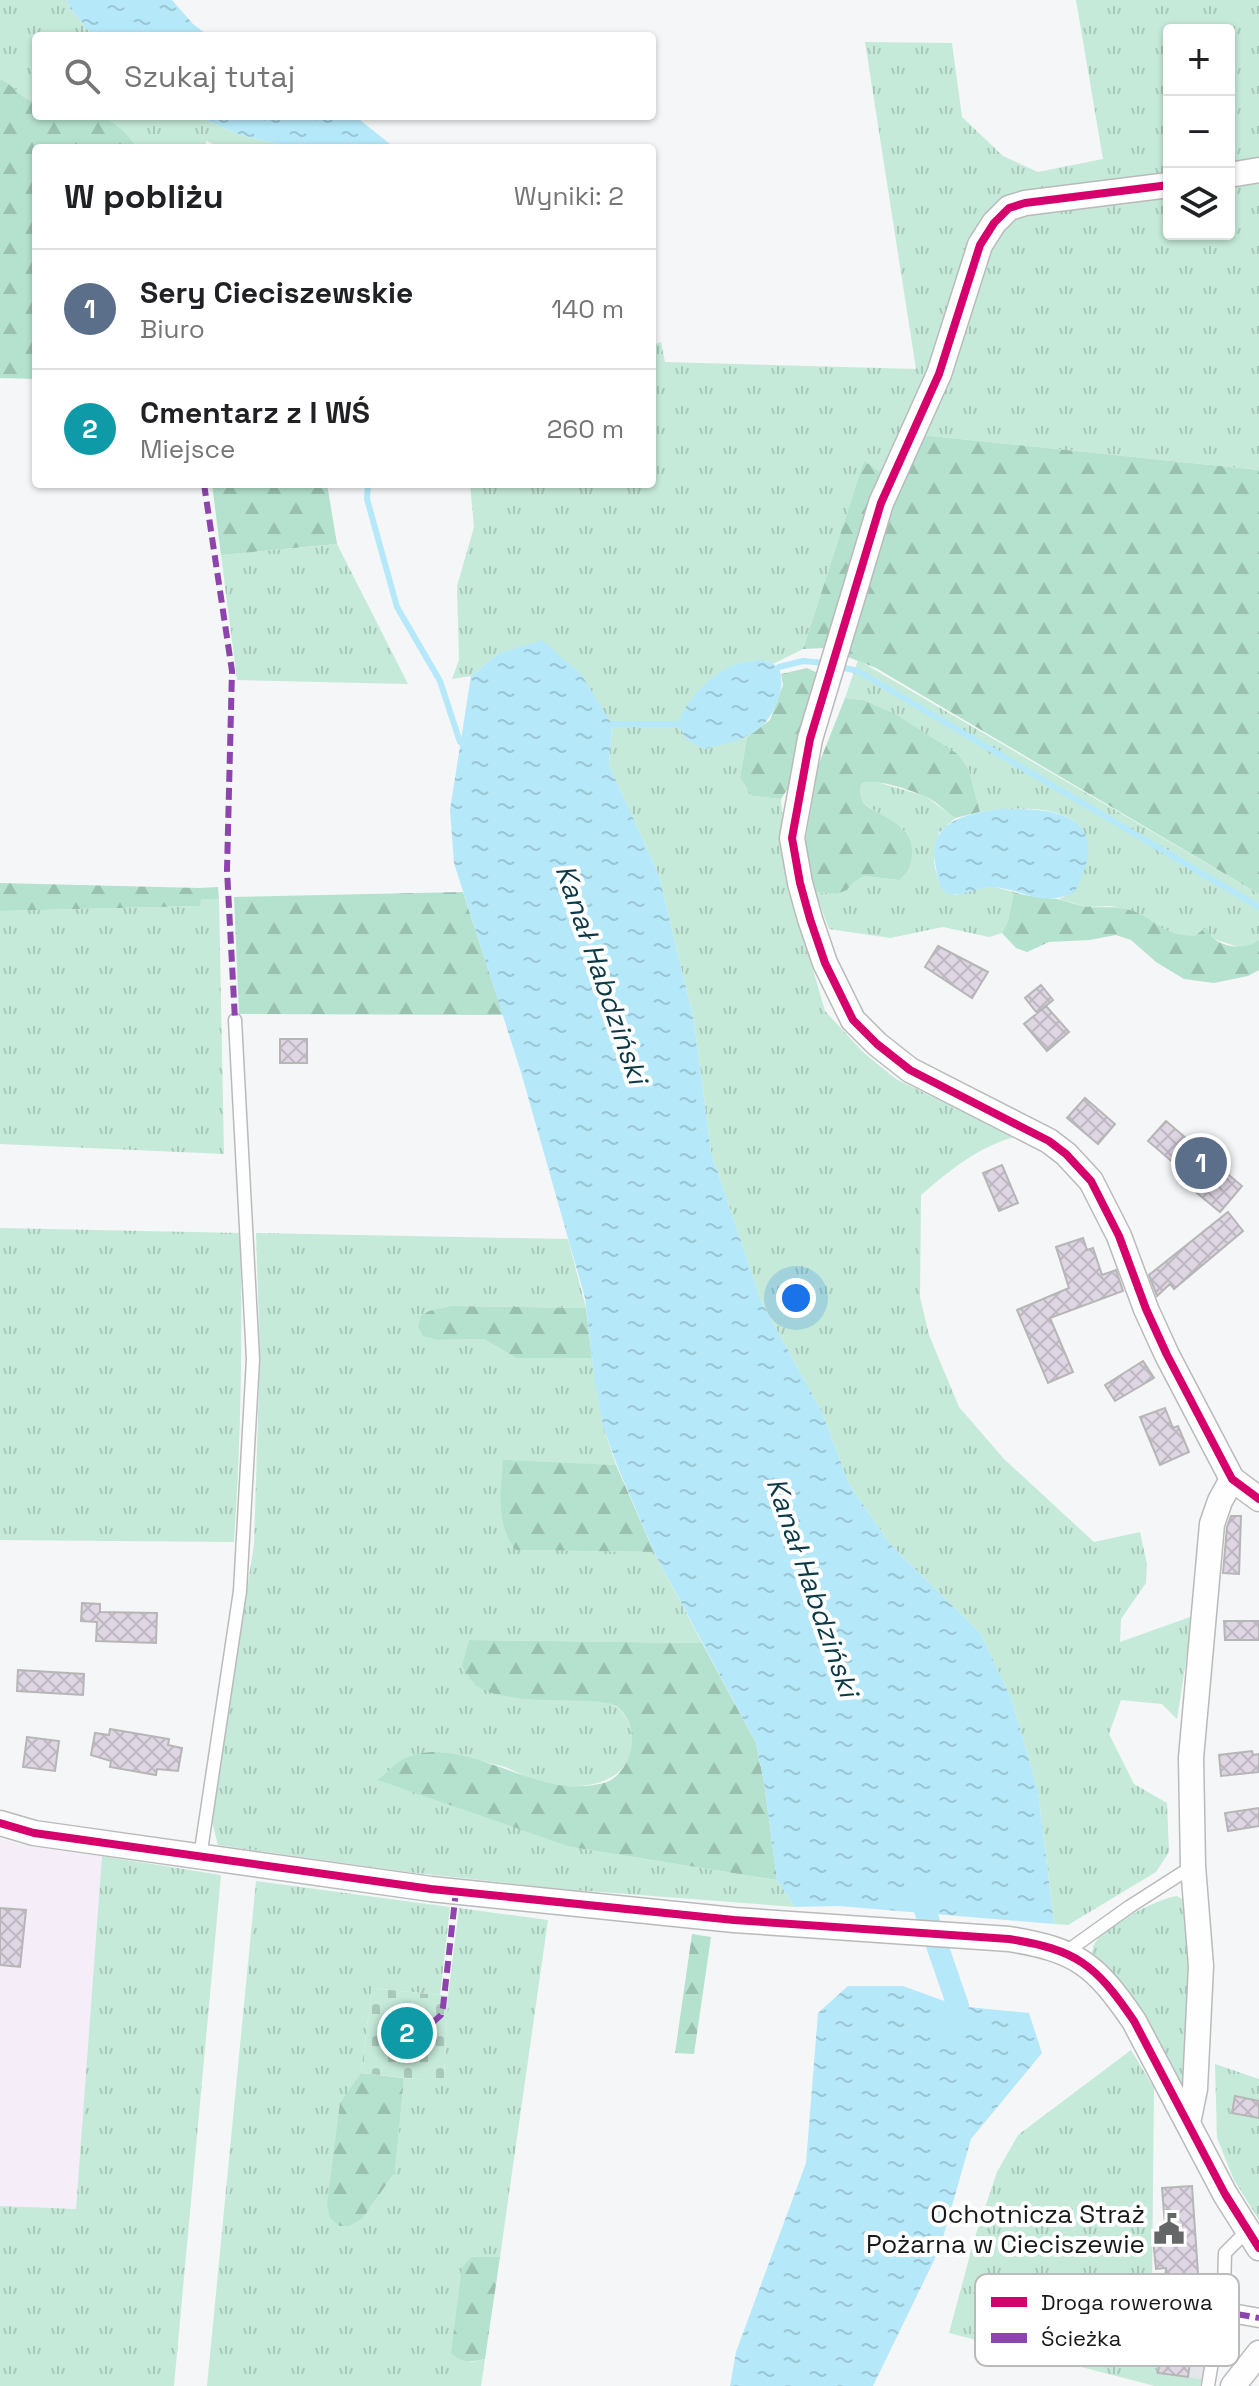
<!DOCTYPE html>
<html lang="pl">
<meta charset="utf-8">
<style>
body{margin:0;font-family:"Space Grotesk",sans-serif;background:#f2f2f2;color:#202124}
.controls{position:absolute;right:24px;top:24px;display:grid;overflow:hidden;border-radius:8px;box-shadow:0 2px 6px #0004}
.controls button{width:72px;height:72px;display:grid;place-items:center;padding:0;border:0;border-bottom:2px solid #e0e0e0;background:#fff;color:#202124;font:40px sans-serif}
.you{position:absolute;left:796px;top:1298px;width:28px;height:28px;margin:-20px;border:6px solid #fff;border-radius:50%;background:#1a73e8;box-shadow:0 0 0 12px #1a73e833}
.badge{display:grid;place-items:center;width:52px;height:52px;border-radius:50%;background:#0b8043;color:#fff;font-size:26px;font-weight:700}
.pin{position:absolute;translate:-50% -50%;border:4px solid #fff;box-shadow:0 2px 8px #0006}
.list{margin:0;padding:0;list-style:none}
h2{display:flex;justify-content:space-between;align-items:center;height:104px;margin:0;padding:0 32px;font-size:34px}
h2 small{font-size:26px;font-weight:400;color:#757577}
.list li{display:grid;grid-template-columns:52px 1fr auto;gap:24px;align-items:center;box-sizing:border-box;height:120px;padding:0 32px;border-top:2px solid #e0e0e0}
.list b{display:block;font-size:30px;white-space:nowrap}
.list p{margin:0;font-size:26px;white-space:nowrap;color:#757577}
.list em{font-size:26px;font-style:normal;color:#757577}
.icon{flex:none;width:44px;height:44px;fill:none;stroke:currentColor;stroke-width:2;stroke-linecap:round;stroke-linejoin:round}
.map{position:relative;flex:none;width:1259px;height:2386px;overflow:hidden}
.search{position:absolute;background:#fff;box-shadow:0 2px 6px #0004;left:32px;top:32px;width:624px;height:88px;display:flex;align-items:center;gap:20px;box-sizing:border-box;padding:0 28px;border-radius:8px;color:#757577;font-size:30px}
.panel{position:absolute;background:#fff;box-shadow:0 2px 6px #0004;left:32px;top:144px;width:624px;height:344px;border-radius:8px}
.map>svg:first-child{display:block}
</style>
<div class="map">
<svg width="1259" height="2386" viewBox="0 0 1259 2386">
<defs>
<pattern id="grass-tufts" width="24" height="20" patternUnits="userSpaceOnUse" patternTransform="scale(2)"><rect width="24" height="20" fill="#c5ead9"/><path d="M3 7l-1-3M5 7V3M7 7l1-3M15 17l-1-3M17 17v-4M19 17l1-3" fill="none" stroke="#a8c8ba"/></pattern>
<pattern id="forest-firs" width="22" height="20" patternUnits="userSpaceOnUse" patternTransform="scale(2)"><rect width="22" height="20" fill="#b4e2ce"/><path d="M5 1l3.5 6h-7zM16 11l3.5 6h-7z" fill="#9ac1b0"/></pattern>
<pattern id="cemetery-stones" width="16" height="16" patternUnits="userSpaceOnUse" patternTransform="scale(2)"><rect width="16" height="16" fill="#c5ead9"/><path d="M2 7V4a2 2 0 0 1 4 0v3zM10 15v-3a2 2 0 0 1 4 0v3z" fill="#a8c8ba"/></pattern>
<pattern id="water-ripples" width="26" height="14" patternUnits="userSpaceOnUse" patternTransform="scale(2)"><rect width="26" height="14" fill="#b5e8f9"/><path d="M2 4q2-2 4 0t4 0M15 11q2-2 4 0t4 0" fill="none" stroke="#9bc6d5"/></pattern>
<pattern id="building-cross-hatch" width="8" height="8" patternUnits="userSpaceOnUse" patternTransform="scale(2)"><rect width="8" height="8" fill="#ded6e3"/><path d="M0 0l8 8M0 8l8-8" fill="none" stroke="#beb7c2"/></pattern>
</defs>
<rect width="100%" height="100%" fill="#f5f6f7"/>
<path fill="#e4e6ec" d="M1167,2316L1211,2321L1202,2379L1158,2373Z"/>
<path fill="#f5edf8" d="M0,1839L27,1846L102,1856L76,2210L0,2206Z"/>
<path fill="url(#grass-tufts)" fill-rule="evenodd" d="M0,0H67L69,7L93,36H36V102C21,100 14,84 0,79Z
M1076,0H1259V470L921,435L883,474L864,462L803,649L773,664L765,660L704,749L747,737L740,778L752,796L781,799L789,887L825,1011L864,1053L896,1079L1015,1137C979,1146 949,1171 921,1195L920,1297L929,1335L959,1407L1004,1459L1094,1542L1140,1532L1147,1564L1146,1583L1121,1619L1120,1642L1193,1616L1177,1719L1162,1704L1121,1700L1109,1734L1134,1784L1167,1803L1169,1852L1156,1872L1068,1925L1054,1924L1038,1791L1012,1700L981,1634L890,1544L849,1484L822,1412L761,1301L711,1152L694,1021L659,875L609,765L612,724L498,654L471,676L452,679L459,660L457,586L474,527L470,484H652V345L661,342L665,362L916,369L865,42L952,43L962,117L1003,156L1038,172L1103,159ZM1169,30H1229V234H1169Z
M105,116H197L240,135L279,144L285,148H223L206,141L205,148H138L125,132Z
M337,544L408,684L237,680L221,555Z
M858,660L1259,894V940L1254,945L1241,948L1214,939L1180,936L1160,929L1130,910L1111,906L1086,907L1059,899L1075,891C1079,878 1087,862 1087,848C1089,801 1010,807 980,812L969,770L959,755L863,700L845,698Z
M870,780L925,796L955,818L939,833L934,862L938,881L944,891L955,895L991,886L1014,892L1008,921L1002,933L989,937L943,927L890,938L829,929L815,892L837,894L847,890L854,882L864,876L899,880L903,829L863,803L860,791L862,783Z
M200,899H219L224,1154L0,1144V911L200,906Z
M0,1228L240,1233C243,1337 241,1439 234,1542L0,1540Z
M256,1233L568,1239L586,1308L452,1306L438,1340L484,1339L516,1358H592L603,1426L616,1465L504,1461L516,1550L654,1552L702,1643L469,1640L477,1685C498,1693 519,1698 542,1699C561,1700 600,1696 615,1706C625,1712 632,1727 633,1737C635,1787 574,1793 539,1781C527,1778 516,1771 505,1767C483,1761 461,1756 439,1752L571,1847L777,1880L795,1907L561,1889L407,1872L218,1845L212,1822L254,1544L260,1353Z
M102,1856L221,1875L174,2386H0V2206L76,2209Z
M256,1881L450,1907L440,1995L372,1988L361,2073L353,2086L363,2218L395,2172L404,2078L444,2081L448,1996L459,1908L548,1920L500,2257H472L471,2362L485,2359L481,2386H207Z
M1177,1896L1187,1902L1191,1916L1186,2087L1182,2088L1143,2015L1095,1960C1093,1955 1091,1952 1093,1948C1097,1929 1159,1898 1177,1896Z
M1131,2050L1154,2088L1152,2286L1155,2313L1167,2316L1158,2373L1202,2379L1200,2386H1155L949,2333L974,2240L997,2172L1018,2135Z
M1215,2064L1259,2079V2220L1234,2180L1217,2138Z"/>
<path fill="url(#forest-firs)" d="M0,79C14,84 21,100 36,102V116H105L125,132L138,148H36V379L0,378Z
M921,435L1259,470V894L876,668L843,655L881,535Z
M864,461L883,474L825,648L803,649Z
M212,484H327L337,544L221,555Z
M807,668L818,673L792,782L781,799L752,796L740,778L747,737L770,720L783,685L781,674Z
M845,698L863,700L895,714L959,755L969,770L980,812L955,818C945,811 935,800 924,796C910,790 876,778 862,783L860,791L863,803C882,818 912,824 912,852C912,864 908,872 899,880L864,876L854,882L847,890L837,894L815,892L805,843L818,766Z
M0,883L200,888L218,887L219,899H201L200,906L0,911Z
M463,892L503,1015L239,1014L234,897Z
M1014,892C1029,897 1042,897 1057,899C1068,901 1078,906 1088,907C1101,908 1113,906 1126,909C1153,915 1159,936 1195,936L1206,927C1209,931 1210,936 1214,939C1226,948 1248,950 1259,940V970L1248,976L1214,983L1184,979L1156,962L1131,940L1116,935L1089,940L1049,942L1027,952L1016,948L1002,933L1008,921Z
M452,1306L586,1308L592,1358H516L484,1339L438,1340L423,1336L418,1326L421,1316L429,1311Z
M503,1460L616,1465L654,1552L516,1550C495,1524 501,1492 503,1460Z
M469,1640L702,1643L756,1743L764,1782L777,1880L571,1847L378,1780C386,1773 394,1765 402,1760C454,1731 527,1791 581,1786C589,1786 604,1784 611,1780C635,1765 641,1724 616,1706C609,1702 594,1701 586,1701C557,1700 501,1702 477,1686C471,1682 467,1672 462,1666Z
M692,1934L711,1937L694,2054L675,2053Z
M361,2073L404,2078L395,2172L363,2218L349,2226H340L330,2218L327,2204L340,2103Z
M472,2257H500L485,2359C471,2362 461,2363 451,2353L462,2267Z"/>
<path fill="url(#cemetery-stones)" d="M372,1988L448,1996L444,2082L361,2073Z"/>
<path fill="url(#water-ripples)" d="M67,0H172L193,24L209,36H93L69,7Z
M197,116H355L395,148H285L279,144L240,135Z
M542,640L581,674L612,724L609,765L659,875L694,1021L711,1152L761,1301L822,1412L849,1484L890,1544L981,1634L1012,1700L1038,1791L1054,1924L839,1906L795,1907L777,1880L764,1782L756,1743L654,1552L617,1465L603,1426L595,1382L585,1298L521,1072L454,863L450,810L471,676L498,654Z
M765,660L779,667C783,682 782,689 776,704C763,738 736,741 704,749L686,739L678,724C685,701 711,674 734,665C743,661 756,661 765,660Z
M1001,809C1037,809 1098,807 1087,862C1085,872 1079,882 1075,892C1038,909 1026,889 992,887C978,886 957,901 944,891C938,886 937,875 936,868C926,821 965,814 1001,809Z
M848,1986H903L958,2006L1029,2013L1042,2053L971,2139L940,2248L873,2386H730L736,2352L806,2163L818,2013Z"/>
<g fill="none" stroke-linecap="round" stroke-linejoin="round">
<path stroke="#b5e8f9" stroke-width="6" d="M368,484L367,499L397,607L440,681L460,742L467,745
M836,666L858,671L1259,907
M779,667L803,661L825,663
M612,724H678"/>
<path stroke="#b5e8f9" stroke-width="22" d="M917,1887L958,2006L948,2032"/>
</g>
<path fill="url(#building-cross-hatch)" stroke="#b6b6b7" stroke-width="2" d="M938,946L988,972L972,998L925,967Z
M1041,985L1053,1000L1037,1013L1025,998Z
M1046,1006L1069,1032L1047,1051L1024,1024Z
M280,1039H307V1063H280Z
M1085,1098L1115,1124L1098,1144L1067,1118Z
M1166,1121L1201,1151L1206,1146L1228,1164L1223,1170L1242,1186L1220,1212L1191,1188L1196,1182L1148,1141Z
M1002,1165L1018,1203L999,1211L983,1173Z
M1228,1212L1243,1231L1174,1289L1170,1284L1157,1296L1149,1275Z
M1083,1238L1087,1250L1093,1248L1102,1275L1116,1270L1123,1291L1050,1318L1073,1372L1048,1383L1017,1310L1069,1288L1056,1247Z
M1143,1361L1154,1378L1115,1401L1105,1385Z
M1165,1408L1173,1428L1178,1426L1189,1452L1160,1465L1140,1417Z
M1231,1516H1241L1239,1574L1223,1573L1227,1527Z
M82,1603L100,1604V1612L157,1613L156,1643L96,1641L97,1622L81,1621Z
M1224,1621H1259V1640H1225Z
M18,1670L84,1674L83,1695L17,1691Z
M110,1729L169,1739L168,1745L182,1748L178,1771L157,1769L156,1775L110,1767L111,1761L91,1755L95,1733L109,1735Z
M27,1737L59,1741L55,1771L23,1767Z
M1252,1751L1253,1755L1259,1754V1772L1221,1776L1219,1755Z
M1259,1808V1826L1228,1831L1225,1813Z
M0,1908L26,1910L20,1967L0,1965Z
M1235,2096L1259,2101V2118L1232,2113Z
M1192,2186L1199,2288L1211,2290L1208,2309L1172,2306L1173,2295L1164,2294L1166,2268L1156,2269L1153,2239L1166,2238L1162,2188Z
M1162,2344L1192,2348L1188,2377L1158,2373Z"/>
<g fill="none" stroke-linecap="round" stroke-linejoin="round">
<defs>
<path id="service" d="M200,1857L240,1591L253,1359L235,1020
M1066,1952L1129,1907L1193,1866
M1208,2386L1224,2289L1225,2253L1247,2231"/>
<path id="pedestrian" d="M1220,2311L1259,2318"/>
<path id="minor" d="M1229,175L1259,170
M1169,185L1025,203L1009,208L994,223L980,245L939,374L881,503L810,739L792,838L800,883L810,919L825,963L853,1020L877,1044L910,1070L1049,1141L1066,1154L1091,1181L1119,1236L1146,1309L1167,1355L1232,1479L1259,1499
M0,1823L34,1833L431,1889L734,1920L1009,1939C1077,1950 1095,1964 1134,2021L1225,2194L1259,2248
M1188,2123L1195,2089L1201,1966L1193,1866L1191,1758L1212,1524L1220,1501L1232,1479
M1233,2386L1259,2353"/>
</defs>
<use href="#service" stroke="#b9babb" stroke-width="15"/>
<use href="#pedestrian" stroke="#b9babb" stroke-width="21"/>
<use href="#minor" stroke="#b9babb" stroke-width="27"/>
<use href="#service" stroke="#fefefe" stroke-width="12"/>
<use href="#pedestrian" stroke="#fefefe" stroke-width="18"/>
<use href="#minor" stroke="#fefefe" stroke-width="24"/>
<path stroke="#8e44ad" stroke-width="6" stroke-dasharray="12 6" stroke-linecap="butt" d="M202,148V144
M204,484L232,671L227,870L235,1020
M415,2024H431L441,2015L443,2007L456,1891
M1220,2311L1259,2318"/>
<defs>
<path id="cycleway" d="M1169,185L1025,203L1009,208L994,223L980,245L939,374L881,503L810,739L792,838L800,883L810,919L825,963L853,1020L877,1044L910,1070L1049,1141L1066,1154L1091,1181L1119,1236L1146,1309L1167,1355L1232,1479L1259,1499
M0,1823L34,1833L431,1889L734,1920L1009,1939C1077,1950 1095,1964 1134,2021L1225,2194L1259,2248"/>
</defs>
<use href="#cycleway" stroke="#fff" stroke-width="13"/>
<use href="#cycleway" stroke="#d6006c" stroke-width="8"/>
</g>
<defs>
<symbol id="civic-bare" viewBox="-9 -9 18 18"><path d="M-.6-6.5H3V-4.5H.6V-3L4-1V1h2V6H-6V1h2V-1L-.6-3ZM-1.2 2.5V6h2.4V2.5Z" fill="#656667" stroke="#fff" stroke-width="2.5" paint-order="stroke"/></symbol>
</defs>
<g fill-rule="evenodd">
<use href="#civic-bare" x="1147" y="2207" width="44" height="44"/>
</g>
<g text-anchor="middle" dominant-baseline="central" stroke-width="8" stroke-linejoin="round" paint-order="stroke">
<g font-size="26" fill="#18191a" stroke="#fff" text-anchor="end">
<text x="1145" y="2214">Ochotnicza Straż<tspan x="1145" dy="30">Pożarna w Cieciszewie</tspan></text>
</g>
<g font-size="28" font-style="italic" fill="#0c3946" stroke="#fff">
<text transform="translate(602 974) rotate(71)">Kanał Habdziński</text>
<text transform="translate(813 1587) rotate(71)">Kanał Habdziński</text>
</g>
</g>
<rect x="975" y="2274" width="264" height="92" rx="12" fill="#fff" stroke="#bababa" stroke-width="2"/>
<rect x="991" y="2297" width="36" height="10" fill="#d6006c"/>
<rect x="991" y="2333" width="36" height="10" fill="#8e44ad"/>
<g font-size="22" fill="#18191a">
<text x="1041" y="2310">Droga rowerowa</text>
<text x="1041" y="2346">Ścieżka</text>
</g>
</svg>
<div class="controls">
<button>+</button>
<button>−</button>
<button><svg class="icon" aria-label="layers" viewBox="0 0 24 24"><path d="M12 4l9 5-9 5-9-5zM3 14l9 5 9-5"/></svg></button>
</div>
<div class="you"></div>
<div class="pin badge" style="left:1201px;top:1163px;background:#5c6f8a">1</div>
<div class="pin badge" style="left:407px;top:2033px;background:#0f9aa8">2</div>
<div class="search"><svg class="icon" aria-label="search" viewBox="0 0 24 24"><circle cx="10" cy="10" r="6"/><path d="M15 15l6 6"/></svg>Szukaj tutaj</div>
<section class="panel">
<h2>W pobliżu<small>Wyniki: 2</small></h2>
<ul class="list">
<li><span class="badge" style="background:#5c6f8a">1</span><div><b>Sery Cieciszewskie</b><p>Biuro</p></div><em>140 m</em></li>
<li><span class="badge" style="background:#0f9aa8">2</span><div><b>Cmentarz z I WŚ</b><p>Miejsce</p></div><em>260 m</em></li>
</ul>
</section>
</div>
